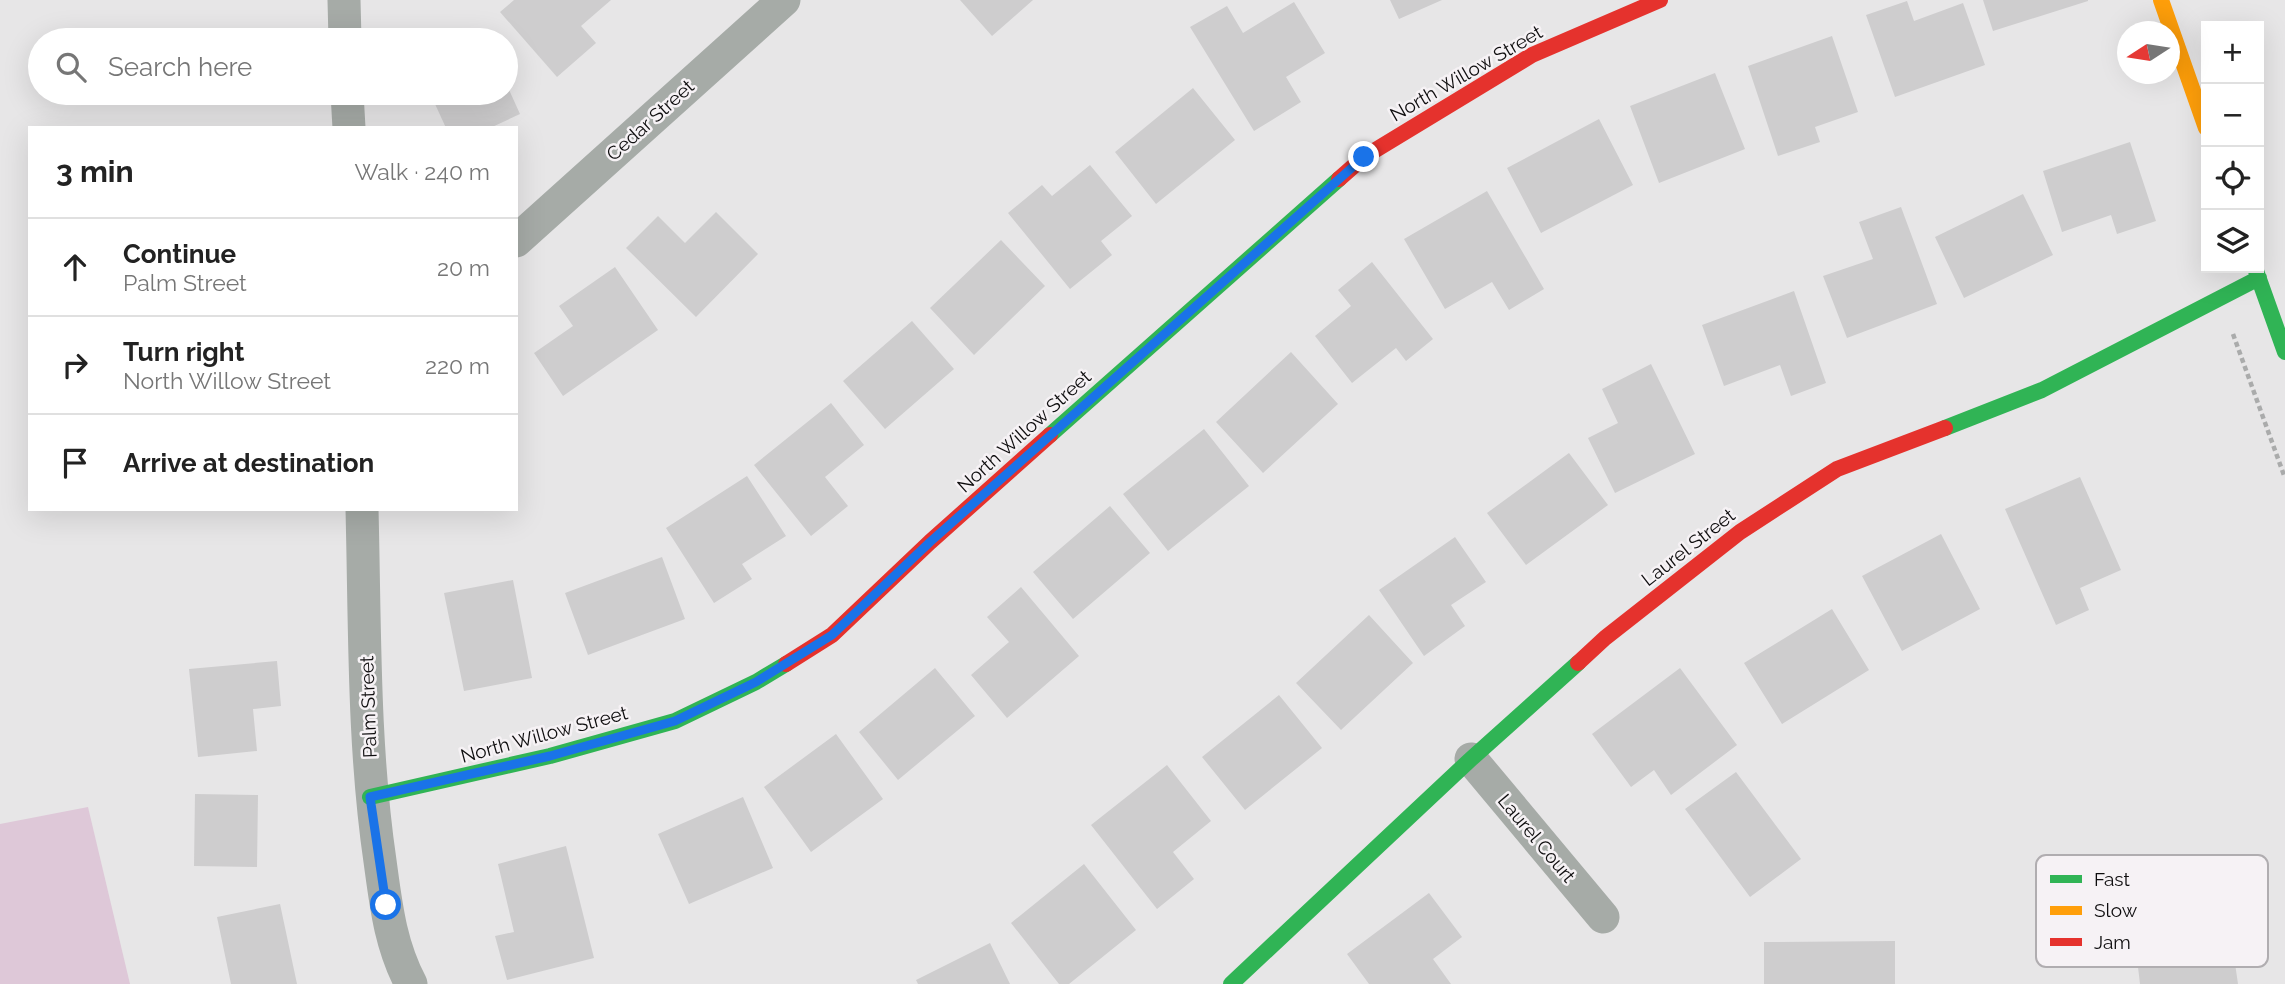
<!DOCTYPE html>
<meta charset="utf-8">
<style>
body{margin:0;font-family:Raleway,sans-serif;background:#f6f6f6;color:#222}
.controls{position:absolute;right:21px;top:21px;display:grid;overflow:hidden;border-radius:0px;box-shadow:0 7px 28px #0002}
.controls button{width:63px;height:63px;display:grid;place-items:center;padding:0;border:0;border-bottom:2px solid #e0e0e0;background:#fff;color:#222;font:35px sans-serif}
.compass{position:absolute;left:2117px;top:21px;width:63px;height:63px;border-radius:50%;background:#fff;box-shadow:0 7px 28px #0002;rotate:258deg}
.stop{position:absolute;width:21px;height:21px;margin:-16px;border:5px solid #1a73e8;border-radius:50%;background:#fff}
.stop.end{background:#1a73e8;border-color:#fff;box-shadow:0 2px 7px #0008}
.list{margin:0;padding:0;list-style:none}
h2{display:flex;justify-content:space-between;align-items:center;height:91px;margin:0;padding:0 28px;font-size:30px}
h2 small{font-size:23px;font-weight:400;color:#767676}
.list li{display:grid;grid-template-columns:46px 1fr auto;gap:21px;align-items:center;box-sizing:border-box;height:98px;padding:0 28px;border-top:2px solid #e0e0e0}
.list b{display:block;font-size:26px;white-space:nowrap}
.list p{margin:0;font-size:23px;white-space:nowrap;color:#767676}
.list em{font-size:23px;font-style:normal;color:#767676}
.icon{flex:none;width:38px;height:38px;fill:none;stroke:currentColor;stroke-width:2;stroke-linecap:round;stroke-linejoin:round}
.map{position:relative;flex:none;width:2285px;height:984px;overflow:hidden}
.search{position:absolute;background:#fff;box-shadow:0 7px 28px #0002;left:28px;top:28px;width:490px;height:77px;display:flex;align-items:center;gap:18px;box-sizing:border-box;padding:0 24px;border-radius:38px;color:#767676;font-size:26px}
.panel{position:absolute;background:#fff;box-shadow:0 7px 28px #0002;left:28px;top:126px;width:490px;height:385px;border-radius:0px}
.map>svg:first-child{display:block}
</style>
<div class="map">
<svg width="2285" height="984" viewBox="0 0 2285 984">
<rect width="100%" height="100%" fill="#e7e6e7"/>
<path fill="#dec8d8" d="M88,807L130,984H0V824Z"/>
<path fill="#cecdce" d="M514,0H611L581,26L596,43L557,77L500,12Z
M960,0H1033L992,36Z
M1390,0H1442L1399,19Z
M1983,0H2088V1L1993,31Z
M1907,1L1914,21L1963,3L1985,65L1895,97L1866,15Z
M1294,2L1325,53L1286,77L1301,102L1254,131L1190,27L1227,6L1243,33Z
M1832,36L1858,112L1815,127L1820,142L1778,156L1748,66Z
M1715,73L1745,149L1659,183L1630,106Z
M506,83L520,114L490,128H446L430,93H506Z
M1193,88L1235,140L1156,204L1115,152Z
M1599,119L1633,185L1541,233L1507,168Z
M2130,142L2156,221L2117,234L2111,215L2062,232L2043,171Z
M1090,165L1132,216L1101,241L1112,255L1070,289L1008,213L1042,185L1052,196Z
M1487,191L1544,289L1509,310L1492,282L1445,309L1404,239Z
M2023,194L2053,255L1964,298L1935,237Z
M1901,207L1937,304L1847,338L1823,276L1873,259L1859,222Z
M716,212L758,254L696,317L626,248L658,216L685,243Z
M1001,240L1045,286L974,355L930,308Z
M1372,262L1433,339L1406,361L1396,348L1352,383L1315,336L1351,306L1338,290Z
M615,267L658,330L563,396L534,353L573,326L559,306Z
M1794,291L1826,383L1791,396L1780,365L1724,386L1702,325Z
M912,321L954,369L885,429L843,381Z
M1291,352L1338,404L1263,473L1216,422Z
M1651,364L1695,454L1615,493L1588,438L1618,423L1602,389Z
M831,403L864,445L825,477L848,506L811,536L754,465Z
M1204,429L1249,486L1168,551L1123,494Z
M1569,453L1608,505L1526,565L1487,513Z
M747,476L786,536L742,564L752,579L714,603L666,528Z
M2080,477L2121,570L2080,588L2089,610L2056,625L2005,509Z
M1110,506L1150,553L1073,619L1033,572Z
M1941,534L1980,609L1902,651L1862,576Z
M1455,537L1486,582L1451,605L1465,626L1424,656L1379,590Z
M662,557L685,619L588,655L565,593Z
M513,580L532,678L464,691L444,593Z
M1021,587L1079,656L1007,718L971,675L1009,642L987,617Z
M1832,609L1869,670L1782,724L1744,663Z
M1369,615L1413,663L1341,730L1296,683Z
M277,661L281,706L253,709L257,751L198,757L189,669Z
M935,668L975,716L898,780L859,732Z
M1680,668L1737,745L1671,795L1654,770L1631,787L1592,734Z
M1279,695L1322,748L1245,810L1202,757Z
M836,734L883,799L811,852L764,787Z
M1167,765L1211,821L1173,852L1194,879L1157,909L1091,825Z
M1736,772L1801,859L1750,897L1685,809Z
M195,794L258,795L257,867L194,866Z
M743,797L773,868L689,904L658,834Z
M566,846L594,958L507,980L495,936L514,932L498,864Z
M1084,864L1136,930L1069,984H1059L1011,923Z
M1429,893L1462,937L1433,959L1451,984H1369L1347,954Z
M280,904L297,984H231L217,917Z
M2230,929L2238,984H2140L2135,942Z
M1895,941V984H1764V942Z
M990,943L1010,984H918L916,980Z"/>
<g fill="none" stroke-linecap="round" stroke-linejoin="round">
<path stroke="#aaabab" stroke-width="4.5" stroke-dasharray="5 3.5" stroke-linecap="butt" d="M2233,334L2285,478"/>
<path stroke="#a6aba7" stroke-width="33" d="M344,0L345,40
M347,93L349,128
M516,241L784,0
M362,509C365,626 363,745 380,861C386,905 390,944 411,984
M1471,759L1603,917"/>
<path stroke="#30b455" stroke-width="16" d="M2255,268L2285,352
M1945,428L2042,390L2259,278
M1050,435L1339,179
M370,797L550,756L675,721L756,682L786,664
M1231,984L1471,759L1578,663"/>
<path stroke="#ff9f0a" stroke-width="16" d="M2161,0L2206,128"/>
<path stroke="#e5322d" stroke-width="16" d="M1339,179L1364,157L1532,55L1660,0
M1578,663L1605,638L1740,532L1837,469L1945,428
M786,664L832,635L930,542L1050,435"/>
</g>
<g fill="none" stroke-linecap="round" stroke-linejoin="round">
<path stroke="#1a73e8" stroke-width="9" d="M386,905L370,797L550,756L675,721L756,682L832,635L930,542L1364,157"/>
</g>
<g text-anchor="middle" dominant-baseline="central" stroke-width="5" stroke-linejoin="round" paint-order="stroke">
<g font-size="19" fill="#0e0d0e" stroke="#f6f2f5">
<text transform="translate(1466 73) rotate(-30)">North Willow Street</text>
<text transform="translate(650 120) rotate(-42)">Cedar Street</text>
<text transform="translate(1024 431) rotate(-42)">North Willow Street</text>
<text transform="translate(1688 547) rotate(-38)">Laurel Street</text>
<text transform="translate(368 707) rotate(-92)">Palm Street</text>
<text transform="translate(544 734) rotate(-15)">North Willow Street</text>
<text transform="translate(1537 838) rotate(50)">Laurel Court</text>
</g>
</g>
<rect x="2036" y="855" width="232" height="112" rx="10" fill="#f6f2f5" stroke="#b0adb0" stroke-width="2"/>
<rect x="2050" y="875" width="32" height="8" fill="#30b455"/>
<rect x="2050" y="906" width="32" height="9" fill="#ff9f0a"/>
<rect x="2050" y="938" width="32" height="8" fill="#e5322d"/>
<g font-size="19" fill="#0e0d0e">
<text x="2094" y="886">Fast</text>
<text x="2094" y="917">Slow</text>
<text x="2094" y="949">Jam</text>
</g>
</svg>
<div class="controls">
<button>+</button>
<button>−</button>
<button><svg class="icon" aria-label="locate" viewBox="0 0 24 24"><circle cx="12" cy="12" r="6"/><path d="M12 2v4M12 18v4M2 12h4M18 12h4"/></svg></button>
<button><svg class="icon" aria-label="layers" viewBox="0 0 24 24"><path d="M12 4l9 5-9 5-9-5zM3 14l9 5 9-5"/></svg></button>
</div>
<svg class="compass" viewBox="-18 -18 36 36"><path d="M0-13l5 13h-10z" fill="#e53935"/><path d="M0 13l5-13h-10z" fill="#767676"/></svg>
<div class="stop" style="left:386px;top:905px"></div>
<div class="stop end" style="left:1364px;top:157px"></div>
<div class="search"><svg class="icon" aria-label="search" viewBox="0 0 24 24"><circle cx="10" cy="10" r="6"/><path d="M15 15l6 6"/></svg>Search here</div>
<section class="panel">
<h2>3 min<small>Walk · 240 m</small></h2>
<ul class="list">
<li><svg class="icon" aria-label="ahead" viewBox="0 0 24 24"><path d="M12 20V5M6 11l6-6 6 6"/></svg><div><b>Continue</b><p>Palm Street</p></div><em>20 m</em></li>
<li><svg class="icon" aria-label="right" viewBox="0 0 24 24"><path d="M7 20v-9h11M14 6l5 5-5 5"/></svg><div><b>Turn right</b><p>North Willow Street</p></div><em>220 m</em></li>
<li><svg class="icon" aria-label="arrive" viewBox="0 0 24 24"><path d="M6 21V4h12l-3 4 3 4H6"/></svg><div><b>Arrive at destination</b></div></li>
</ul>
</section>
</div>
